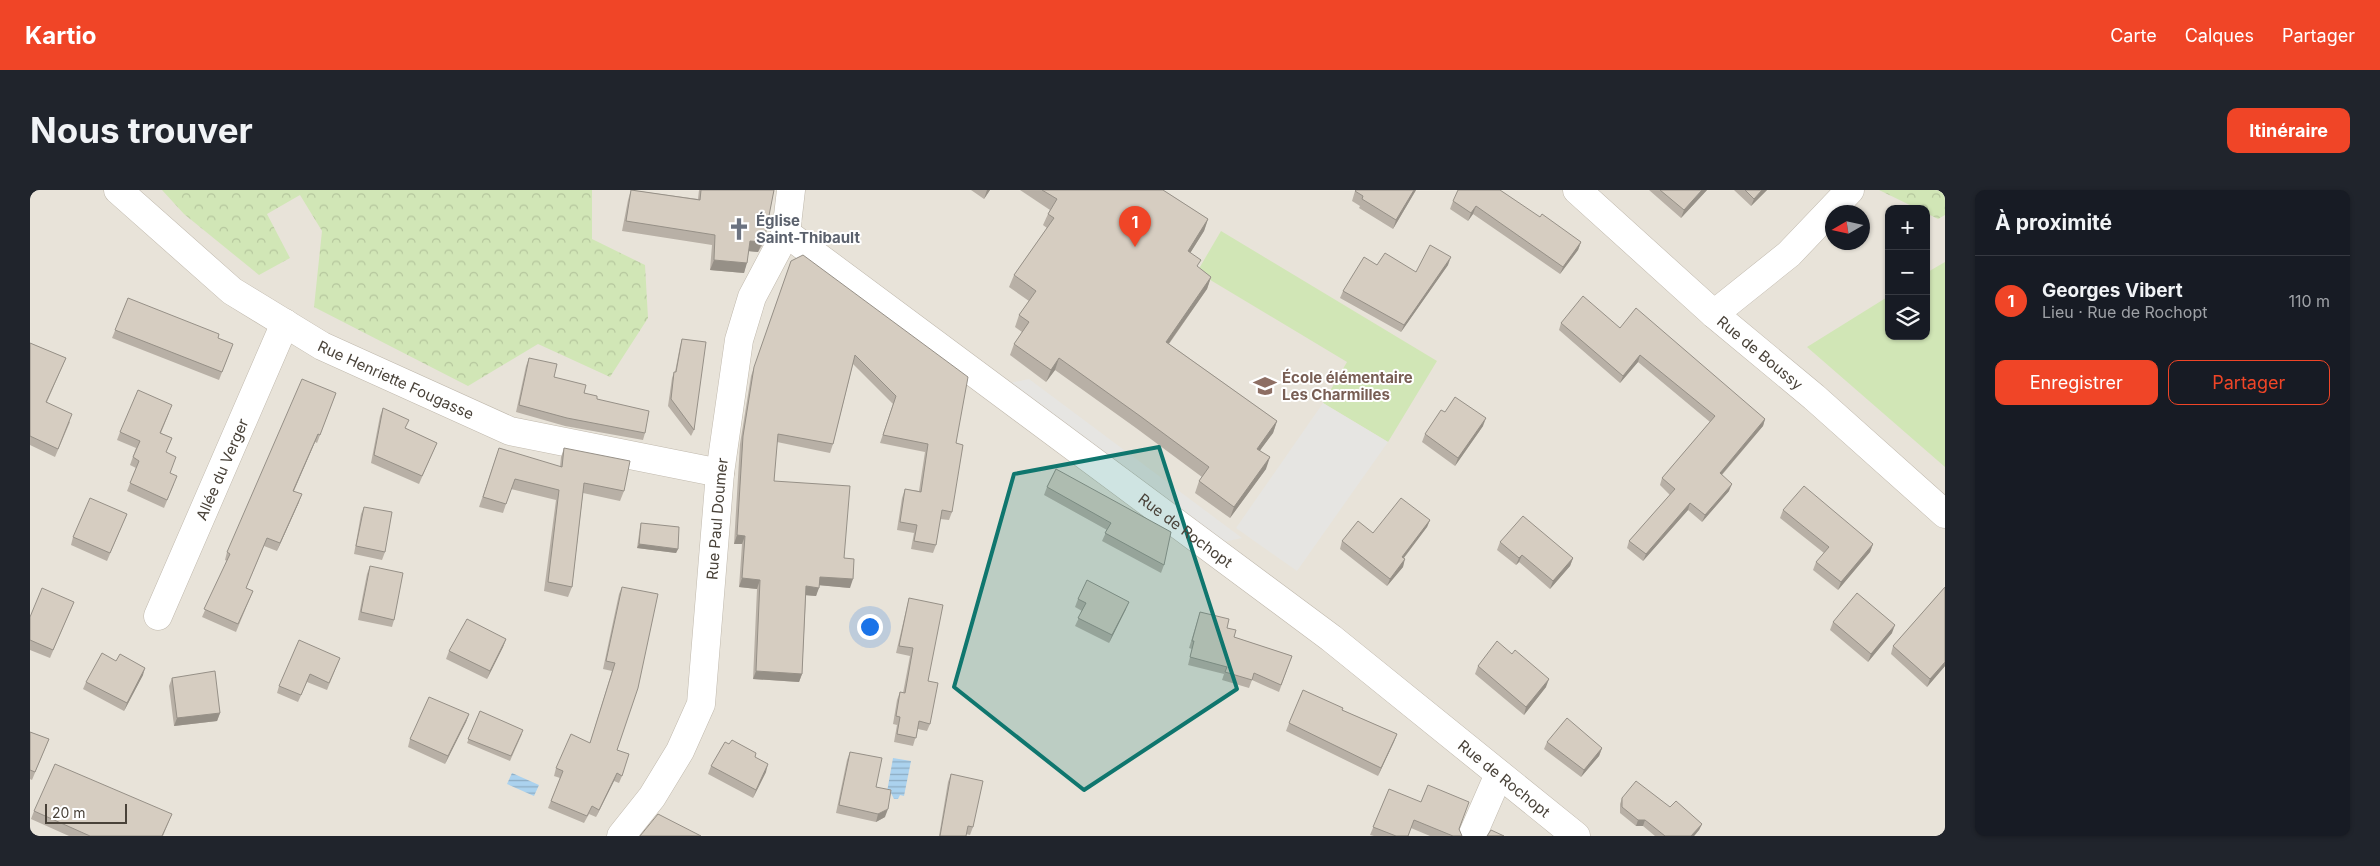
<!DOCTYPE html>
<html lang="fr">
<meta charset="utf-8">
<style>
body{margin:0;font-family:Inter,sans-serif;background:#20242c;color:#f1f3f6}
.controls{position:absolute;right:15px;top:15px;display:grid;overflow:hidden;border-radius:10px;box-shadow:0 1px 4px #0004}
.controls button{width:45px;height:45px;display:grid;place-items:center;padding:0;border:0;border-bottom:1px solid #363941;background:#171b24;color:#f1f3f6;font:25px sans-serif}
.compass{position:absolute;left:1795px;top:15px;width:45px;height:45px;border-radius:50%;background:#171b24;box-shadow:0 1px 4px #0004;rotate:261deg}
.scale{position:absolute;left:15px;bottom:12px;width:82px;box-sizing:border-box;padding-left:5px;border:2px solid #494239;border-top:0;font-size:14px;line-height:18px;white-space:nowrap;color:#494239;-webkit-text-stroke:4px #fff;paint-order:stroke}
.you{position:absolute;left:839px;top:436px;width:18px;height:18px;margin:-12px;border:4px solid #fff;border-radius:50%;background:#1a73e8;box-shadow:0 0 0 8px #1a73e833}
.badge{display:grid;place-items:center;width:32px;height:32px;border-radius:50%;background:#f04527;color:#fff;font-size:16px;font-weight:700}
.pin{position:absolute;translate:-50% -41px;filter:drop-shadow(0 1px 2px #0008)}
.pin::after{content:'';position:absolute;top:26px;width:18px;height:15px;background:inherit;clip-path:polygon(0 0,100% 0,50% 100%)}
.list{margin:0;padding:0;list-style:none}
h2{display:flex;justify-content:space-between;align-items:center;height:65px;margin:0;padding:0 20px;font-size:21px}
h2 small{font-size:16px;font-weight:400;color:#9ea1a6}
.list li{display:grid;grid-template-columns:32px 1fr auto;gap:15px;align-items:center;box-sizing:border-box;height:90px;padding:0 20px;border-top:1px solid #363941}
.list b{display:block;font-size:19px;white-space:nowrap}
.list p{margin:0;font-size:16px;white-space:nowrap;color:#9ea1a6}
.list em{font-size:16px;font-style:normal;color:#9ea1a6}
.actions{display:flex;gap:10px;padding:15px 20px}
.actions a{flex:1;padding:11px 0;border:1px solid #f04527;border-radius:10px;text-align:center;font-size:18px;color:#f04527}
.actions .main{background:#f04527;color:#fff}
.icon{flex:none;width:28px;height:28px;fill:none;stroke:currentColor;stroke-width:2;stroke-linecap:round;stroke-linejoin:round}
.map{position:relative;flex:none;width:1915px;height:646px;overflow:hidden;border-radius:10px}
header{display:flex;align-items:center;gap:30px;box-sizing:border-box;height:70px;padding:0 25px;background:#f04527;color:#fff}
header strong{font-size:24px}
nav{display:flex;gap:28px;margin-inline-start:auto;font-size:18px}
.intro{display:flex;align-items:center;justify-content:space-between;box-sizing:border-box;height:120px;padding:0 30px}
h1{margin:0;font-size:35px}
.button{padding:12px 22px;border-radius:10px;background:#f04527;color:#fff;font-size:18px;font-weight:700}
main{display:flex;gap:30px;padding:0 30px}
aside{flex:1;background:#171b24;border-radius:10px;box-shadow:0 1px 4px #0004}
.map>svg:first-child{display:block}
</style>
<header>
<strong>Kartio</strong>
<nav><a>Carte</a><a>Calques</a><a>Partager</a></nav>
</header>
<div class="intro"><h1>Nous trouver</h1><a class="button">Itinéraire</a></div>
<main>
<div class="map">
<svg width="1915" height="646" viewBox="0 0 1915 646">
<defs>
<pattern id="forest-crowns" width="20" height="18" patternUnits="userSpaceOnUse" patternTransform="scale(1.25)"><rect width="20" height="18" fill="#d1e6b6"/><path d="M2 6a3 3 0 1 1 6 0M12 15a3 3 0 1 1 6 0" fill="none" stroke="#b5c69d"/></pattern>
<pattern id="water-rules" width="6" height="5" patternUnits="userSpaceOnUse" patternTransform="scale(1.25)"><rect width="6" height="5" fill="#abd2ee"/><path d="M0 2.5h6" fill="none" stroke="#8dacc2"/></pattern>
</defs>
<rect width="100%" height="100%" fill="#f5f2eb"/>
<path fill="#e8e3d9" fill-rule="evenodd" d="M0,0H1915V646H0ZM1859,19H1896V146H1859ZM1802,22H1832V52H1802Z"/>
<path fill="#d1e6b6" d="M1191,41L1407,171L1358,252L1293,213L1317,172L1167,82Z
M1915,72V277L1777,157L1859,106V146H1896V83Z"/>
<path fill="url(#forest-crowns)" d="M132,0H562V49L615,75L618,128L580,187L508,154L438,196L284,117L292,41L270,5L237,24L260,68L229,85L154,24Z
M1849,0H1915V25L1908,29L1896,23V19H1888Z"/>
<path fill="#e6e5e2" d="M999,189L1212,348L1184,354L971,195Z
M1293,213L1358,252L1267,381L1206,338Z"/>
<path fill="url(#water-rules)" d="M863,568L881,571L874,606L870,605L868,609H864L861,603L857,602Z
M482,583L509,595L504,606L477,594Z"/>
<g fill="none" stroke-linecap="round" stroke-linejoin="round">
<defs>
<g id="minor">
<path id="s1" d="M88,0L202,101L292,156L480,241L690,283"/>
<path id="s2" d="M1547,0L1684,124L1784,207L1915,324"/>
<path id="s3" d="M756,43L1301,448L1546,646"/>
<path d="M1684,124L1759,64L1820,0"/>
<path id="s4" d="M128,426L255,133"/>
<path id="s5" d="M591,646L622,607L650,561L671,514L690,283L709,150L722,107L756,43L761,0"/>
<path d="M1442,646L1469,584"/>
</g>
</defs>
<use href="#minor" stroke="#c0b9ad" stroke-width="29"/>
<use href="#minor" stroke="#fff" stroke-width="28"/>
</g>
<path fill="#b8b0a6" d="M601,0L668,9L669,0H744L732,56L728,62L719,61L714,83L680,80L682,55L592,41L598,10Z
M941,0H960L954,9Z
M990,0H1133L1178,29L1174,41L1160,63L1168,77L1181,87L1177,99L1139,154L1247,231L1243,243L1230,260L1236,279L1200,328L1165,303L1169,291L1172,287L1106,238L1025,180L1016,192L980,165L984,154L992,142L985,137L989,125L999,111L979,97L984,85L1017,38L1013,35L1018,24L1020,20Z
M1386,0L1363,39L1329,18L1330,16L1322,11L1325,1Z
M1619,0H1677L1651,28Z
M1704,0H1737L1721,16Z
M1423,11L1510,27L1551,52L1548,60L1530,84L1443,24L1438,31L1420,19Z
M761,71L926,253L922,322L919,330L910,329L906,355L903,363L881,359L884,343L867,340L872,308L875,299L889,301L895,262L850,253L863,214L823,174L803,254L800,263L747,252L744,291L814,368L820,398L789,395L786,406L776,405L772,484L769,492L723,489L727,399L709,397L712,354H704L710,254L721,186Z
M1347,75L1386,82L1418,75L1371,142L1310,108L1313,101Z
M98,108L200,162L189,190L82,148Z
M1531,133L1590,138L1735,229L1733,236L1692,285L1699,301L1672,332L1658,320L1613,371L1597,358L1599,351L1640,305L1630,295L1632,288L1680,232L1608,172L1590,193L1529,140Z
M652,149L664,240L661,246L638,216L642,188L644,182H645L650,156Z
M0,153L36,168L17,212L40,232L25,267L0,255Z
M499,168L524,187L567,209L615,243L613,250L535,236L486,222L496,176Z
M306,203L287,253L285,252L264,301L269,312L247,361L234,356L216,398L223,401L206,442L172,427L197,371L195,370L197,362Z
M353,218L375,238L407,253L389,294L341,273L350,226Z
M1415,222L1453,236L1425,276L1392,252L1395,244Z
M139,223L131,243L142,248L136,262L140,283L144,294L134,318L97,301L106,278L100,275L106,258L87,250L90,242Z
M534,258L594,301L590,311L553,303L542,397L538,407L514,401L526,310L481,299L473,323L449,317L466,267L530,277L531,267Z
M1026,279L1134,375L1131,383L1072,351L1077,340L1014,305L1017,297Z
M334,317L355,362L352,370L324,364L331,324Z
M1753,320L1843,354L1840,362L1808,400L1783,380L1786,372L1794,363L1750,328Z
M97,324L77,371L41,355L43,347Z
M1400,330L1397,337L1374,368L1373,377L1357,396L1310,359L1312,351L1343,343Z
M611,333L648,359L646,363L607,358L610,337Z
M1470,352L1543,368L1540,376L1520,399L1489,372L1486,375L1467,360Z
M340,376L364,430L362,437L328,430L337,384Z
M592,397L587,560L592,586L589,593L584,591L566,627L559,624L554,633L518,618L530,588L524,586L526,578L560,553L582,481L573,479L589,404Z
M1915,397V476L1897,497L1861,464L1863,456Z
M879,408L898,491L900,534L897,541L888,539L883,556L864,552L867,535L863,534L867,510L870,502L873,503L880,466L866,463L877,416Z
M1048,409L1096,419L1079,453L1045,436L1052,421L1045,417Z
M44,412L20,468L0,460V427Z
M1170,422L1197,438L1204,447L1262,466L1249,502L1222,490L1219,498L1192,490L1194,484L1158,475L1162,459L1159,458Z
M1803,432L1862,443L1838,472L1800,440Z
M476,449L473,457L457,489L416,469L419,461Z
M310,468L297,500L277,492L268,512L247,503L249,496Z
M86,471L113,485L94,521L53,499L56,492Z
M1448,476L1516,497L1494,525L1445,484Z
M142,488L190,523L187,531L144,536L139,496Z
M1312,520L1367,544L1348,586L1256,541L1259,533Z
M450,521L492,544L480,571L437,553Z
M439,524L436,532L415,574L378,557L380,549Z
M0,542L19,549L2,590L0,589Z
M1517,552L1572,558L1569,566L1551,587L1514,559Z
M820,562L846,597L855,627L846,632L806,623L817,570Z
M725,567L736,582L723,608L678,584L681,576Z
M921,584L943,637L940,645L936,644V646H909L918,592Z
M1359,599L1429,639L1432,646H1400L1381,638L1378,646H1344L1340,645Z
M1592,608L1640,617L1672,634L1669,640L1664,646H1625L1613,636H1606L1590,623V614Z
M4,621L142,624L133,646H39L1,629Z"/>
<path fill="#969087" d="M957,0H960L954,9Z
M1384,0H1386L1363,39L1366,30Z
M1672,0H1677L1651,28L1654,20Z
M1732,0H1737L1721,16L1724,9Z
M1446,16L1443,24L1438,31L1441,23Z
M1178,29L1174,41L1154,73L1158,61Z
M735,46L728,62L717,61L720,51Z
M1551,52L1548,60L1530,84L1533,77Z
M1421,67L1418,75L1371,142L1374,135Z
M684,70L717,73L714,83L680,80Z
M1181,87L1177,99L1132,163L1136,152Z
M1610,165L1608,172L1590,193L1593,186Z
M1029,168L1025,180L1016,192L1021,180Z
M1456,228L1453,236L1425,276L1428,268Z
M1735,229L1733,236L1687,290L1690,283Z
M1247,231L1243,243L1223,270L1227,259Z
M288,244L285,252L260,309L263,301Z
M1240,267L1236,279L1200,328L1204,317Z
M1702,294L1699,301L1672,332L1675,325Z
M272,304L269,312L247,361L250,353Z
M1660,313L1658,320L1613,371L1616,364Z
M1400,330L1397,337L1369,374L1372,367Z
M707,345L715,346L712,354H704Z
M609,354L648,359L646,363L607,358Z
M1843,354L1840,362L1808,400L1811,392Z
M1492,365L1489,372L1486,375L1489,368Z
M1543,368L1540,376L1520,399L1523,391Z
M1375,369L1373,377L1357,396L1360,389Z
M790,387L823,389L820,398L787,395Z
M712,388L730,390L727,399L709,397Z
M776,396L789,398L786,406L773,405Z
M1099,412L1096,419L1079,453L1082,445Z
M1865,435L1862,443L1838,472L1841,464Z
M476,449L473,457L457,489L460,481Z
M1915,472V476L1897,497L1900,489Z
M115,478L113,485L94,521L97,513Z
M726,481L772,484L769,492L723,489Z
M1519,489L1516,497L1494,525L1496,517Z
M190,523L187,531L144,536L147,528Z
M439,524L436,532L415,574L418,566Z
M1367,544L1364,552L1348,586L1351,578Z
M1572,558L1569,566L1551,587L1554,580Z
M738,574L736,582L723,608L726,600Z
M587,583L584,591L566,627L569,620Z
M858,619L855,627L846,632L848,624Z
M1608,630H1615L1613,636H1606Z
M1672,634L1669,640L1664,646H1661Z"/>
<path fill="#d6cdc1" stroke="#969087" d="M601,0L670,10L671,0H744L735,46L732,52L720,51L717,73L684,70L685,45L596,31Z
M1012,0H1133L1178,29L1158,61L1171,70L1167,76L1181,87L1136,152L1247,231L1227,259L1240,267L1204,317L1169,291L1179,277L1110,226L1029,168L1021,180L984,154L999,132L989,125L1006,101L984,85L1024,28L1018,24L1027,9Z
M1326,0H1384L1366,30L1332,9L1333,6L1325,1Z
M1428,0H1470L1510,27L1512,24L1551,52L1533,77L1446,16L1441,23L1423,11Z
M1630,0H1672L1654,20Z
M1715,0H1732L1724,9Z
M1400,55L1421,67L1374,135L1313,101L1334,67L1347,75L1355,63L1386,82Z
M773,65L938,187L926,253L933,255L922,322L912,320L906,355L884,351L887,335L870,332L875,299L891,302L898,254L853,245L866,206L825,165L803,254L748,244L744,291L820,296L814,368L824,369L823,389L790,387L789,398L776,396L772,484L726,481L730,390L712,388L715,346L707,345L713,246L724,177L761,71Z
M1553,106L1590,138L1606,118L1735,229L1690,283L1702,294L1675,325L1660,313L1616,364L1599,351L1645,299L1632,288L1685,226L1610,165L1593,186L1531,133Z
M98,108L189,144L188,148L203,154L192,182L85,140Z
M652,149L676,152L664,240L641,209L644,182H646Z
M0,153L36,168L16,212L42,224L28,259L0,246Z
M499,168L527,174L524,187L556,195L554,203L567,206V209L619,221L615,243L537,228L489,215Z
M272,189L306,203L290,245L288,244L263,301L272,304L250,353L237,348L216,398L223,401L208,434L174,419L200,364L197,362Z
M108,200L142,215L130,243L142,248L136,262L146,267L140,283L147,286L137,310L100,293L109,271L103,267L110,251L90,242Z
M1425,207L1456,228L1428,268L1395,244L1411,220L1415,222Z
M353,218L379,230L375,238L407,253L392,286L344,265Z
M469,258L532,277L534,258L600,271L594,301L554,293L542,397L518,392L529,300L485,289L476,314L453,307Z
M1026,279L1141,342L1134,375L1075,343L1081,333L1017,297Z
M1774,296L1843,354L1811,392L1786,372L1799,357L1753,320Z
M60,308L97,324L80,363L43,347Z
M1371,308L1400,330L1372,367L1375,369L1360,389L1312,351L1328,331L1343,343Z
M334,317L362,322L355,362L326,356Z
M1493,326L1543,368L1523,391L1492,365L1489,368L1470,352Z
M611,333L649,337L648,359L609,354Z
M340,376L373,383L364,430L331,422Z
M1057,390L1099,412L1082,445L1048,428L1056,413L1048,409Z
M592,397L628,404L608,498L587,560L599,564L592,586L587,583L569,620L562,616L557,626L521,611L533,581L526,578L541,544L560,553L585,473L576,471Z
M1915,397V472L1900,489L1863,456Z
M12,398L44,412L23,460L0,450V427Z
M1827,403L1865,435L1841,464L1803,432Z
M879,408L913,415L898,491L908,493L900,534L889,531L886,548L867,544L870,527L866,526L870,502L875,503L883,458L869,456Z
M1170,422L1199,429L1197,438L1206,440L1204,447L1262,466L1251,495L1224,483L1222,490L1195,482L1197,477L1160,467L1164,451H1162Z
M437,429L476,449L460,481L419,461Z
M269,450L310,468L299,493L280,484L271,505L249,496Z
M1467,451L1482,464L1485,460L1519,489L1496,517L1448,476Z
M72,463L86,471L90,464L115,478L97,513L56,492Z
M185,481L190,523L147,528L142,488Z
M1273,500L1313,518L1312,520L1367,544L1351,578L1259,533Z
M399,507L439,524L418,566L380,549Z
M450,521L493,540L481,566L438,549Z
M1537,528L1572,558L1554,580L1517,552Z
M0,542L19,549L5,582L0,580Z
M702,550L726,563L725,567L738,574L726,600L681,576L695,552L699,554Z
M820,562L852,568L846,597L861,600L858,619L848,624L809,615Z
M25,574L142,624L132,646H60L4,621Z
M921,584L953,591L943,637L938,636L936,646H910Z
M1606,591L1640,617L1646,611L1672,634L1661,646H1635L1615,630H1608L1592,617V608Z
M1398,595L1439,612L1429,639L1432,646H1423L1384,630L1378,646H1366L1343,637L1359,599L1391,612Z
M628,624L671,646H610Z
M1461,640L1474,646H1457Z"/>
<path fill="#0f766e" fill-opacity="0.2" stroke="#0f766e" stroke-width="4" stroke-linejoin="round" d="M1129,257L1207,499L1054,600L924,497L984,284Z"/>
<defs>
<symbol id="church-bare" viewBox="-9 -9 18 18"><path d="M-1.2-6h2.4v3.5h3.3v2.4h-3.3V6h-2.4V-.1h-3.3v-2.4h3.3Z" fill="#6b7280" stroke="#fff" stroke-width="2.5" paint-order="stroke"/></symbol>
<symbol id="school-bare" viewBox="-9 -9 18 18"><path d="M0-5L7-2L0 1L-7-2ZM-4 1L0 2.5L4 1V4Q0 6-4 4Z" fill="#8d6e63" stroke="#fff" stroke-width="2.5" paint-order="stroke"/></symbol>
</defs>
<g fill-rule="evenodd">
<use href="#church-bare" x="693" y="23" width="32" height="32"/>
<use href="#school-bare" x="1219" y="180" width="32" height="32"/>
</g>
<g text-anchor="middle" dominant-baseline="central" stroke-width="4" stroke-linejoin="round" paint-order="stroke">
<g font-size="15" font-weight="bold" fill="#5b616d" stroke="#fff" text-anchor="start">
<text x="726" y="30">Église<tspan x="726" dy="17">Saint-Thibault</tspan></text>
</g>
<g font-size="15" fill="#494239" stroke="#fff">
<text stroke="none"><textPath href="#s2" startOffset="245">Rue de Boussy</textPath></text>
<text stroke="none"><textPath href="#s1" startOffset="339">Rue Henriette Fougasse</textPath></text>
<text stroke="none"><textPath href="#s4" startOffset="160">Allée du Verger</textPath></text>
<text stroke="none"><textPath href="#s5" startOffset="341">Rue Paul Doumer</textPath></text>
<text stroke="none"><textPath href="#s3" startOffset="498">Rue de Rochopt</textPath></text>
<text stroke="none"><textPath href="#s3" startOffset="902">Rue de Rochopt</textPath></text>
</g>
<g font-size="15" font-weight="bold" fill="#785e54" stroke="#fff" text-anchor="start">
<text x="1252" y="187">École élémentaire<tspan x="1252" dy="17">Les Charmilles</tspan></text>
</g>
</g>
</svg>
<div class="controls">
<button>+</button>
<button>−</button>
<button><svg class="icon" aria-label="layers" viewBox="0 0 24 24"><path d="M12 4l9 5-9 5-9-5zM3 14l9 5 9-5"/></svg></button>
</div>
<svg class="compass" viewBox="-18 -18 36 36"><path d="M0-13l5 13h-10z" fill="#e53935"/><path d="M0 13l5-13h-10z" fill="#9ea1a6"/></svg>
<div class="scale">20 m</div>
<div class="you"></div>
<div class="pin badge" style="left:1105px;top:57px">1</div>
</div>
<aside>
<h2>À proximité<small></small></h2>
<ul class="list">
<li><span class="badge">1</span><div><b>Georges Vibert</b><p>Lieu · Rue de Rochopt</p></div><em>110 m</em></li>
</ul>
<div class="actions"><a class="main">Enregistrer</a><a>Partager</a></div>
</aside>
</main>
